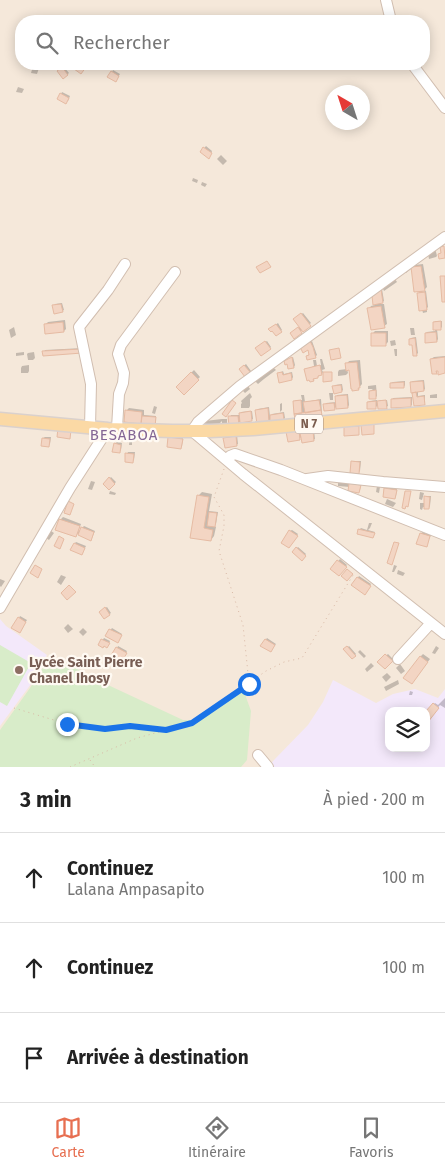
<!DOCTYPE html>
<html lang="fr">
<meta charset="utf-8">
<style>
body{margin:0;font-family:"Fira Sans",sans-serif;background:#f6f6f6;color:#222}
.controls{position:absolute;right:15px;bottom:15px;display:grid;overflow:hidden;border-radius:10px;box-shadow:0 2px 12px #0003}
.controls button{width:45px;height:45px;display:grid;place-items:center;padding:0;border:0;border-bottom:1px solid #e0e0e0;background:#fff;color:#222;font:25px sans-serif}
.compass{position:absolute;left:325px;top:85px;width:45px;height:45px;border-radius:50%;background:#fff;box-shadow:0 2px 12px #0003;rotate:321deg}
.stop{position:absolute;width:15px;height:15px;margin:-11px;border:4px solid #1a73e8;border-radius:50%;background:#fff}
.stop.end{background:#1a73e8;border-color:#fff;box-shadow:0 1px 5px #0008}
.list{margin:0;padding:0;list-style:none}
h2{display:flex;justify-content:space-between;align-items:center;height:65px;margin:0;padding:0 20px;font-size:21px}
h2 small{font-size:16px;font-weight:400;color:#767676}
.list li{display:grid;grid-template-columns:32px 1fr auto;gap:15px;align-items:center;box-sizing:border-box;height:90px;padding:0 20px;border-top:1px solid #e0e0e0}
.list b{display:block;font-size:19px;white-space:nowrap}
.list p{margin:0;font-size:16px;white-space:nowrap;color:#767676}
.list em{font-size:16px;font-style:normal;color:#767676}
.icon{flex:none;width:28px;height:28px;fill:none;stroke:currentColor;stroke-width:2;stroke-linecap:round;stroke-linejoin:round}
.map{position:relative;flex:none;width:445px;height:767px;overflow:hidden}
.search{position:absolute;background:#fff;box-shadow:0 2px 12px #0003;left:15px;right:15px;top:15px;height:55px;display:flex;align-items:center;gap:12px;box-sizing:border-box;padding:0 18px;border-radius:20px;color:#767676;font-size:19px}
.sheet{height:335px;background:#fff}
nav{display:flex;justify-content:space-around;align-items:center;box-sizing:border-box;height:70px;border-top:1px solid #e0e0e0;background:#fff;font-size:14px;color:#767676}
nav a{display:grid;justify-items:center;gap:2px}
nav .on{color:#e76f51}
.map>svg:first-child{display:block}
</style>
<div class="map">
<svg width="445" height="767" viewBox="0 0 445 767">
<rect width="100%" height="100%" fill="#fdf6ec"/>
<path fill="#f5e8da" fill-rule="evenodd" d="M0,0H445V767H0ZM21,21H424V64H21ZM332,92H362V122H332ZM389,711H426V748H389Z"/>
<path fill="#f3e8fa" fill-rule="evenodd" d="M0,619L6,626L47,655L31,684L0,726Z
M333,680L376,703L393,694L415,689L438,698L445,689V767H272L270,765L274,760L308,725L323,702ZM389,711H426V748H389Z"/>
<path fill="#d8ecc9" d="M0,645L31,663L7,706L0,702Z
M51,655L108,685L183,720H200L243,689L251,711L247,760L241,767H0V730L30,688Z"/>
<path fill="#0003" d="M33,66L39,68L37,74L31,73Z
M64,67L69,73L64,77L59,71Z
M113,70L120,74L117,79L112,72Z
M18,87L24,89L22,93L16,92Z
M62,92L70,96L68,101L61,94Z
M206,146L212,151L210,156L201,152Z
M221,155L227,161L223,165L217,159Z
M193,178L198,180L197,183L192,181Z
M202,182L207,184L205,187L201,185Z
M435,248L437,256L436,257L429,259L428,254Z
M423,264L427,287L422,292L426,291L428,307L427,308V312L423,313L418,294L421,290L412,268L406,273L405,272L410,265V269L415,265Z
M395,279L397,282L384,291L383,289Z
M382,289L384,301L380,304H384L387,324L384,326L369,309L371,306L375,305L373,296Z
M62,303L64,310L62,311L54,306L55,304Z
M303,313L311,323L294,337L293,332L301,326L295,319Z
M65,320L66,329L64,331L45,325L48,322Z
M436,321H442V327L440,329H437L438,339L437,341L426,333L427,332L435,331L434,322Z
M278,323L282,330L276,335L271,328Z
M14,327L16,335L11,338L9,330Z
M410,328H414L415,335H411Z
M375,331H388V342L385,345L372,334Z
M416,337L418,353L417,354L413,344L410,339L411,338Z
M395,340L396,345L391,346L390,341Z
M267,341L271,347L270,348L258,347Z
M312,341L317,355L316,356H308L309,354V348L303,346Z
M83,348V351L44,352L45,350Z
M394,349H397V356H395Z
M24,352V355L16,356V353Z
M34,352L35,358L33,360H28L27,354L28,353Z
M445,356V372L439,369L436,372L431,359L434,357Z
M293,357L295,365L294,367L285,361Z
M320,359H322L325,369L322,370L323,372L322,374L313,380L305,370L314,366L313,360H316L317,366L321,365Z
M360,360L362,384L358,389L350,369H347L348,373L346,375L338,376V372L339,370L347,369V364L349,361Z
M246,364L251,371L246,376L240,369Z
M29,365V371L28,373H21V368L22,366Z
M273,367L276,370L264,379L258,384L255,381L261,376L262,377Z
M194,370L200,377L184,393L177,387Z
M283,371L284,374L292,372L293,377L292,379L278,374Z
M424,380L425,389L424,390L418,391V396L425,395V402L424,403L415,404L411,382L413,381Z
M405,381V385L404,387L391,383L393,382Z
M342,384L343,390L342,391L334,387L335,385Z
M376,385L377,396L376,397L370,391L373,389H368V386Z
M248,386L250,389L245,393L243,391Z
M250,393L252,397L250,399V406L249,408H241V404L242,403L241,401Z
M329,393H333V400H330Z
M348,394L349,405L348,407L337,406L334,409L325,405L326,403L337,402L336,397L337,395Z
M437,394V398H430V395Z
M301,395H304L305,402L321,399L322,413L321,414L296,418L294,402L296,400H302Z
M412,397V405L410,406L392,400L393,398Z
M377,400V403L380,400H387L388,406L386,407L379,404L375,408L368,402L370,401Z
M282,403V410L280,412V404Z
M154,406L157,407L155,414L152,413Z
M269,407L270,417L272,414L284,412L285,418L284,419H271L269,421L257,410L258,409Z
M129,408L144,410V415L156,416V423L154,424L125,421L127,410Z
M252,411L253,419L251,420L239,422L238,424L230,417L231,415H240L241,412Z
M222,419H227V423L222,424V421L219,424L204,425V422L205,421Z
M300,430V435L303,432L314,430L315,439L313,440L302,436L299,439L289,441Z
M237,435L238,444L236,445L225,438L226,437Z
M130,436H132V445H129Z
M171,436L183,438L182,446L181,447L169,438Z
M45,437H51L50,444L49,445L43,438Z
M117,442L122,443L121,450L119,452L115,444Z
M128,452H135L134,460L133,461L127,454Z
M354,461H361L360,471L359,472L352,462Z
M111,477L116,482L109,489L104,484Z
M91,481L95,482L92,490L88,489Z
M338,482L361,484L360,490L359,492L350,487L338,486Z
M377,486L380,487L379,493L376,492Z
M387,487L397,489L396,496L395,498L385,489Z
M110,491L116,493L115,495L109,494Z
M202,492L212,494L209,511L218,512L216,524L214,526L216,527L214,536L211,540L191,537L198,496Z
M420,492L424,493L422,500L419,499Z
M427,496H431L430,506L429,508L423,507L422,510L420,509V503H425L426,497Z
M387,499L396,503L393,507L385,504Z
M63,517L81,524L78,532L84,526L95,531L92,538L91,539L82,530L75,536L60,520Z
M369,523H372L370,528L368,530L375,532L373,537L359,530L361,528L367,530Z
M292,530L298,534L290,545V531Z
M51,531L54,533L49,540L46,538Z
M422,532L431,535L426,546L421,534Z
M76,542L86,546L83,552L75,543Z
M298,547L306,554L302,559L293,552Z
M340,559L347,565L339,574L332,569Z
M394,565L397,566L394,572H392Z
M398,570L405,573L403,576L397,574Z
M61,575L66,577L61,585L57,582Z
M359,576L371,584L366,592L353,585Z
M0,579L5,581L1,587L0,586Z
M107,607L111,613L104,618L102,610Z
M20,616L27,620L21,630L19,618Z
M68,624L73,629L68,633L64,628Z
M83,628L87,632L82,637L83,636L79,632Z
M112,628L122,634L119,640L107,635Z
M104,638L110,641L108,645H99Z
M267,638L276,644L272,649L262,645Z
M118,646L127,651L122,660L117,648Z
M349,646L356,654L352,658L345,650Z
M436,646L439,648L435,654L432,653Z
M360,650L366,656L364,658L358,652Z
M388,654L393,659L385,668L379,662Z
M423,654L430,659L414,680L421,656Z
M371,663L374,666L367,672L365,669Z
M400,664L405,671L401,674L396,668Z
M387,673L391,677L386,682L382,677Z
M398,680L399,684L386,691L384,687Z
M410,691L413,692L412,695H409Z
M445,698V708L440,705L428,720L434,704L435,703L438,705Z"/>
<path fill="#f3d5c3" stroke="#e6bba3" d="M72,64H81L86,67L81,74L70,66Z
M62,67L68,75L63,79L57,71Z
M111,71L119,76L116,82L107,77Z
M60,93L69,98L66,104L57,99Z
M203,147L212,153L209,159L200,152Z
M444,246L445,258L439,259L438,254L441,253L440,247Z
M267,261L271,267L260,273L256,267Z
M421,266L425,291L414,292L411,267Z
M440,276H445V302H442Z
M381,289L383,303L373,305L372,296Z
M425,292L427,310L419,311L417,293Z
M61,304L63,312L54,314L52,305Z
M381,306L385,328L371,330L367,308Z
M301,313L311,326L303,332L293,319Z
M441,321V330H433V322Z
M63,322L64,332L45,334L44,324Z
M276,324L282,332L276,336L272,331L271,332L268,329Z
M298,327L302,333L294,339L290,333Z
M436,332L437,342L425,343V333Z
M371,333H386V346H371Z
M415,338L417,356H413L412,345H409V339Z
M265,341L271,349L261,356L255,348Z
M310,341L313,347L316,358L307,360L306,356L309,355L308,350L303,353L300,347Z
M339,348L341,358L331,360L329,350Z
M82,349V353L43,356L42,351Z
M292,357L294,368L288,369L287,364L285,365L284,361Z
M445,357V373L438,375V371H436L437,374H432L430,359Z
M357,362L360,388H358L359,390L352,391V389H351L349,370L346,371L345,363Z
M244,365L251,373L245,377L239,369Z
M320,365L322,375L318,376V378L313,379L314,381L310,382L309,380L307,381L304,369Z
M191,372L199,380L184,395L176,387Z
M282,372L283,375L291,373L292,380L279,383L277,373Z
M323,372H332V381L323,382Z
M423,381L424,391L411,393L410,382Z
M404,382V388H390V383Z
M341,385L342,392L334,394L332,386Z
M376,390V399H369V391Z
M416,392L417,397L424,396L425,405L414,406L412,393Z
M347,395L348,408L336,409L335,396Z
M411,398V407L391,408V399Z
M232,400L236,403L226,417L222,414Z
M301,400L302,413L294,414L293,401Z
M319,400L321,410L305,413L303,402Z
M386,400L387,409H378L377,401Z
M376,401V409H367V402Z
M334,403L335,410L324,411L323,404Z
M268,408L269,422L257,424L255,410Z
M125,410L142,412L141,424L124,422Z
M321,410L322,415L295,419L294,414Z
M251,411L252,421L240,423L239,413Z
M283,413L284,420L270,422V415Z
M142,416L156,417L155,426L141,424Z
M228,416H238L239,425L229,426Z
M374,424V434L362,435L361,425Z
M344,426H359V435L344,436Z
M58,428L71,430L70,439L57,437Z
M299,430L300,440L288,442L286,432Z
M313,431L314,441L302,443L300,433Z
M236,436L237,446L225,448L223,438Z
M168,437L183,439L181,449L167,447Z
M42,438L50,439L49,447L41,446Z
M114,443L121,445L120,453L112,452Z
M125,453L134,454L133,463L125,462Z
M351,461L360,462L359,474L350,473Z
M109,477L115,484L109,490L103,484Z
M349,483L361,485L359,493L348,491Z
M384,488L397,490L395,499L383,497Z
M405,491H411L408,507L406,506L405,509L402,508Z
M197,495L209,497L204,528L213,530L211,541L190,538Z
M424,496L430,497L429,509H424Z
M68,501L74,504L70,515L64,513Z
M209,512L217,513L215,527L207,526Z
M59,519L80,526L76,537L55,530Z
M81,527L94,532L91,541L78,535Z
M358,529L375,533L373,538L357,534Z
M289,530L298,536L289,548L281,543Z
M420,533L430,536L427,547L416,544Z
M59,536L64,539L60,549L54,546Z
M394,542L399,543L392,565L387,563Z
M74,543L85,548L82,555L70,550Z
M296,547L306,556L302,561L292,552Z
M337,560L347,567L339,576L330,569Z
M35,565L42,569L38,578L30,573Z
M347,569L353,574L347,581L341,576Z
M357,577L371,586L365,595L351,585Z
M69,585L76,592L67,600L61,593Z
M105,607L110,615L104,619L99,612Z
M18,617L26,622L20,633L11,628Z
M109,629L122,635L118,643L105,636Z
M101,639L110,643L107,648L104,646L103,648L98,645Z
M265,639L275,645L271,652L260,646Z
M347,646L356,656L352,659L343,649Z
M116,647L127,653L121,663L110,657Z
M385,654L393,661L385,669L377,662Z
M420,656L428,662L412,684L403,678Z
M433,703L439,708L428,722L426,720V711Z"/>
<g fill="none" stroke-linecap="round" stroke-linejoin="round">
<defs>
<path id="minor" d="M386,0L391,21
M412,64L445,108
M445,237L240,386L198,422L192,431L243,474L445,634
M90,427L91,384L79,327L108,290L125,264
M117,428L119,394L123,383L124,373L118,354L121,345L175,272
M227,460L230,456L235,454L281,470L445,535
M307,479L328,476L383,482L445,487
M0,608L70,488L108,429
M398,659L431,623
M258,755L268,767"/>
<path id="major" d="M0,419L108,429L172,431H210L253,429L445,411"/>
</defs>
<use href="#minor" stroke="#d1beb0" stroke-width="12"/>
<use href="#major" stroke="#dad1cd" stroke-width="15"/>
<path stroke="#d9b8a5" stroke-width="1" stroke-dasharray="1 4" stroke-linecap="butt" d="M224,469L214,497L224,515V526L219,551L243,625L249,683
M14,708L67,724L105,729L130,726L166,730
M90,760L95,767
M70,767L137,738L192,723L266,671L284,662L302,658L355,572"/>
<use href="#minor" stroke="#fff" stroke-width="10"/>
<use href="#major" stroke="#fbd9a5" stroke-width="12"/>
</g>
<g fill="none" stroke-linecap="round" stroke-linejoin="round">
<path stroke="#1a73e8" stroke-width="6" d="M67,724L105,729L130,726L166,730L192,723L249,684"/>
</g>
<circle fill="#8d6e63" stroke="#fffaf3" stroke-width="2" cx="19" cy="670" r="5"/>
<g text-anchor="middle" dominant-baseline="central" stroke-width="4.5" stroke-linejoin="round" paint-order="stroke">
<rect fill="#fffaf3" stroke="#a28b7f" stroke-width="1" x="295" y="414.5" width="28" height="19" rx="4"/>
<g font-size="12" font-weight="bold" fill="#7a5c4d">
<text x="309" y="424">N 7</text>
</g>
<g font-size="14" font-weight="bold" fill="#785e54" stroke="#fffaf3" text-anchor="start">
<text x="29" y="662">Lycée Saint Pierre<tspan x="29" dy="16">Chanel Ihosy</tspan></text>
</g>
<g font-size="15" letter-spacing="1" fill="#846695" stroke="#fffaf3">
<text x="124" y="435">BESABOA</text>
</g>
</g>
</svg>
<div class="controls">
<button><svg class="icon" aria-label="layers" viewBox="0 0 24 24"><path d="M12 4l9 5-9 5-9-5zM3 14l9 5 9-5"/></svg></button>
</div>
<svg class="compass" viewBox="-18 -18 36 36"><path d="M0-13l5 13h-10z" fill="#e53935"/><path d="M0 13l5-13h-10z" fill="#767676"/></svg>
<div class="stop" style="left:249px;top:684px"></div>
<div class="stop end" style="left:67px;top:724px"></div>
<div class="search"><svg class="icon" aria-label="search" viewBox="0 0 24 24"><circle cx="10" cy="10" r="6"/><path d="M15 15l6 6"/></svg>Rechercher</div>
</div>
<section class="sheet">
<h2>3 min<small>À pied · 200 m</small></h2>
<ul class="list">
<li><svg class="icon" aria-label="ahead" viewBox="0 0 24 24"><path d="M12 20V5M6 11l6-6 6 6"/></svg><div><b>Continuez</b><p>Lalana Ampasapito</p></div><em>100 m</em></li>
<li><svg class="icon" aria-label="ahead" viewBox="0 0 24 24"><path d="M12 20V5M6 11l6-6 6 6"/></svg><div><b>Continuez</b></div><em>100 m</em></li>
<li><svg class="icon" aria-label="arrive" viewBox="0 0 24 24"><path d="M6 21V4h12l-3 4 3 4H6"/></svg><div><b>Arrivée à destination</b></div></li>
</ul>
</section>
<nav>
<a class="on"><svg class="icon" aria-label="map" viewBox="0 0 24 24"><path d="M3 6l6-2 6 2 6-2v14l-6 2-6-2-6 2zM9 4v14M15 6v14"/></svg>Carte</a>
<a><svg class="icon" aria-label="directions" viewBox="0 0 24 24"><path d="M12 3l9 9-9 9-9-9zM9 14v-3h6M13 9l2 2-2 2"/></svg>Itinéraire</a>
<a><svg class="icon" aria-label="saved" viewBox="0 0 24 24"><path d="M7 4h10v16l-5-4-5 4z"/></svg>Favoris</a>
</nav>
